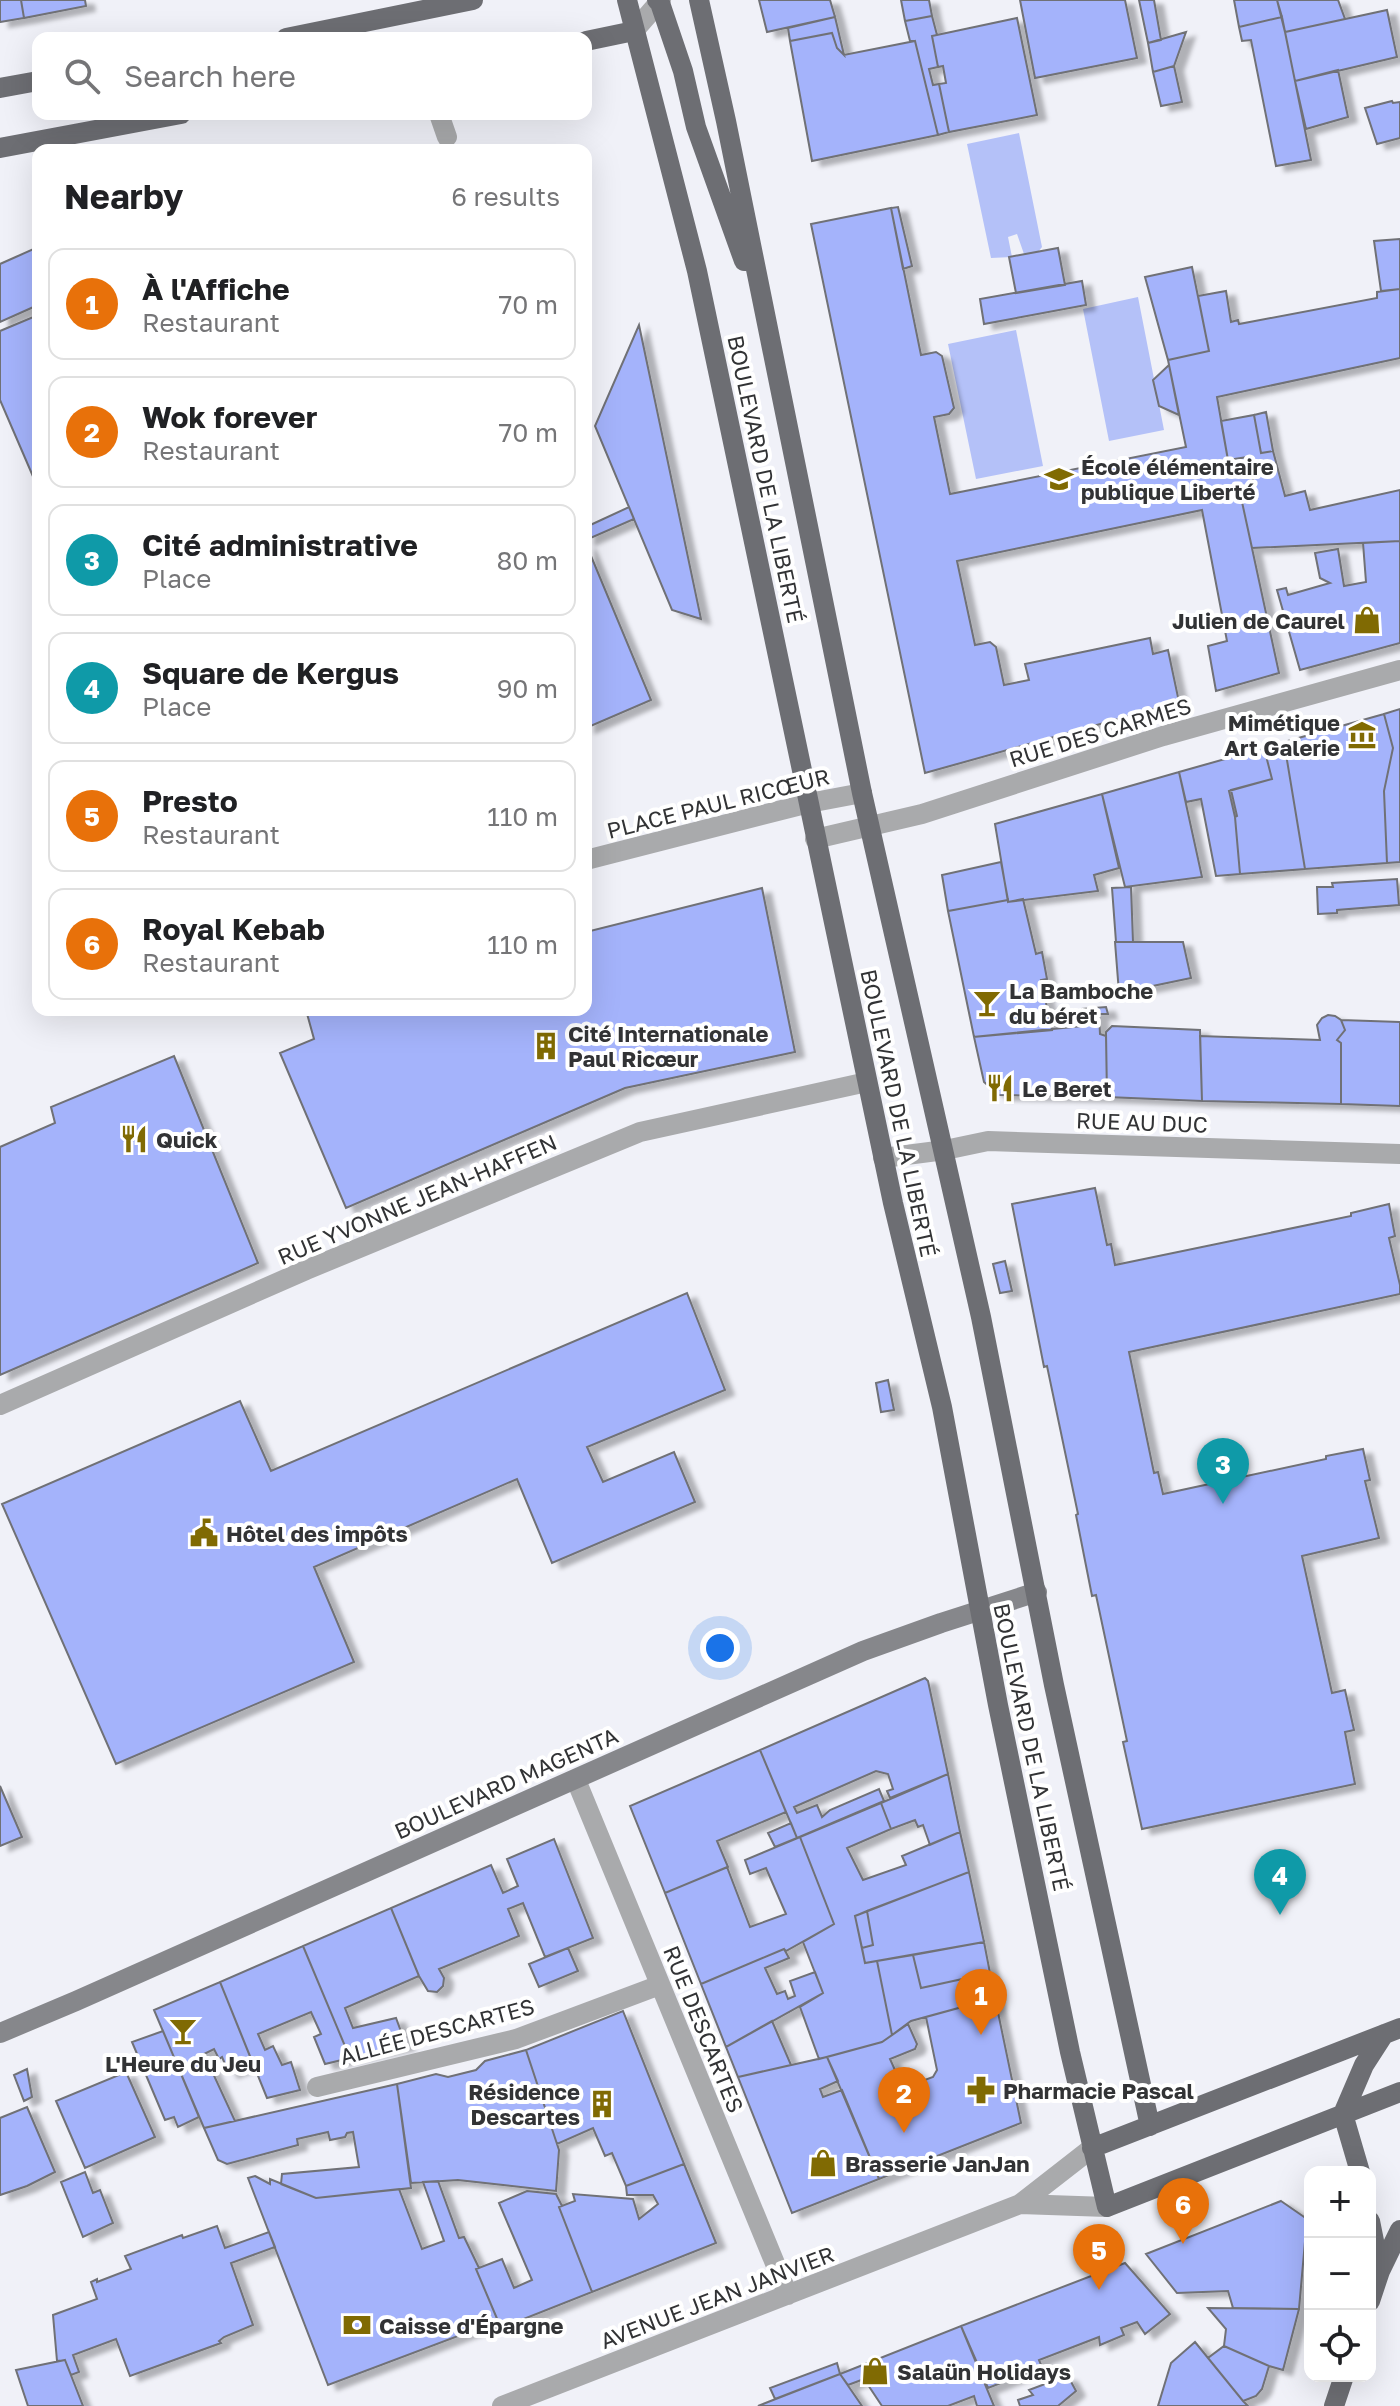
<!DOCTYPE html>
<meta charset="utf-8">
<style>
body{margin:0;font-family:"Golos Text",sans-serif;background:#f2f2f2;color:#202124}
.controls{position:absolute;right:24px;bottom:24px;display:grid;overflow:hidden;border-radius:16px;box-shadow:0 8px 32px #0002}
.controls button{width:72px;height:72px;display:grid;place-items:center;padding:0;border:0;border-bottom:2px solid #e0e0e0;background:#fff;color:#202124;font:40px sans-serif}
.you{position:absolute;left:720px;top:1648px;width:28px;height:28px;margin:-20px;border:6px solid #fff;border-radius:50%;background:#1a73e8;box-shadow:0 0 0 12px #1a73e833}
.badge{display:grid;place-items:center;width:52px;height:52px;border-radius:50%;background:#806a03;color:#fff;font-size:26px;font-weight:700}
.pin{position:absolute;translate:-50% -66px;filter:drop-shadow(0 2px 4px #0008)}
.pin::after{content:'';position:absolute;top:42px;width:28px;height:24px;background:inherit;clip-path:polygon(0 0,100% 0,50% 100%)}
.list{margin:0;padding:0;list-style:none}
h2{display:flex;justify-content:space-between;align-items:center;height:104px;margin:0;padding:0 32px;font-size:34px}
h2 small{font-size:26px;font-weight:400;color:#757577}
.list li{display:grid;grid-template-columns:52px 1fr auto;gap:24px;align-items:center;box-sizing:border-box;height:112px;margin:0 16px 16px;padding:0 16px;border:2px solid #e0e0e0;border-radius:16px}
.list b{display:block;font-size:30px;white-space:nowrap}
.list p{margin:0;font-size:26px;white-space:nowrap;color:#757577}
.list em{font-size:26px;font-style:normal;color:#757577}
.icon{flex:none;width:44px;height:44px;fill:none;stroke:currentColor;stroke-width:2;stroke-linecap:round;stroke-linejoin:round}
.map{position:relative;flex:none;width:1400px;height:2406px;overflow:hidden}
.search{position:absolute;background:#fff;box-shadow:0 8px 32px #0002;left:32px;top:32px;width:560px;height:88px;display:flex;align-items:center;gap:20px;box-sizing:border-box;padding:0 28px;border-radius:16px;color:#757577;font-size:30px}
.panel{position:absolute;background:#fff;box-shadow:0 8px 32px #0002;left:32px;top:144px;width:560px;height:872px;border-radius:16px}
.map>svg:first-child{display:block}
</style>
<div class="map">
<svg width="1400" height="2406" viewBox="0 0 1400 2406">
<defs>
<filter id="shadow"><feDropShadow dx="9" dy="5" stdDeviation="2" flood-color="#0004"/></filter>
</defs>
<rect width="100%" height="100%" fill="#f0f1f8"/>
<path fill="#b4c1f8" d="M1019,133L1042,247L1038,252L1024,254L1017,234L1008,237L1012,257L991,258L967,144Z
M1138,297L1164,430L1109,441L1083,309Z
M1016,330L1043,466L976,479L948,344Z"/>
<path fill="#a4b3fb" stroke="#707176" stroke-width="2" filter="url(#shadow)" d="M0,0H21L24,18L0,22Z
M21,0H85L86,6L24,18Z
M759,0H830L835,17L767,32Z
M901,0H929L932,16L905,21Z
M1020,0H1125L1137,58L1035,78Z
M1139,0H1154L1161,40L1148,43Z
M1234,0H1277L1282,17L1239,27Z
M1277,0H1338L1345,19L1285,32Z
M1387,10L1397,57L1295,81L1285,32Z
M932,16L937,35L932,36L938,67L929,69L933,85L939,84L949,132L938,135L915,41H910L905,21Z
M835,17L844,55L837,48L832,33L790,41L788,28Z
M1282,17L1311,160L1276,166L1251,40L1242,41L1239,27Z
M1017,18L1037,115L949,132L939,84L946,83L943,66L938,67L932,36Z
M1186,32L1174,66L1153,72L1148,43Z
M832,33L837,48L844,55L915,41L938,135L812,161L790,41Z
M1174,66L1182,102L1161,106L1153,72Z
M1338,70L1348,117L1306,129L1295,81Z
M1392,101L1393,103L1400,102V138L1377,144L1365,108Z
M898,207L912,266L903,269L891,208Z
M891,208L921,355L936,352L942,356L954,408L949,414L934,417L950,494L1186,447L1168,360L1209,351L1198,296L1226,291L1231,322L1238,320L1239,324L1377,298V292L1400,289V358L1217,397L1228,460L1248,457L1257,498L1242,502L1279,673L1216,691L1208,646L1227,641L1202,510L957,561L975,645L990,642L996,647L1004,685L1029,680L1025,664L1150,638L1153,654L1168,650L1179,702L925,773L811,224Z
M1400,239V289L1381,291L1374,241Z
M38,247V305L0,322V264Z
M1058,248L1065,285L1016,293L1009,257Z
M1192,267L1209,351L1168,360L1145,277Z
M1082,281L1086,305L984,324L980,299Z
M38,315V488L0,400V331Z
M639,325L701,619L672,610L595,426Z
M1169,365L1179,415L1159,406L1153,380Z
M1266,412L1273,451L1261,453L1254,415Z
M1254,415L1261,453L1273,451L1285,496L1305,491L1310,510L1400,490V541L1252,548L1242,502L1257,498L1248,457L1228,460L1221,421Z
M629,507L634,519L586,540V527Z
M1400,541V643L1300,670L1277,590L1286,588L1288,595L1330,583L1320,578L1315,553L1338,549L1344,586L1366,582L1363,543Z
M586,544L651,700L586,728Z
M1400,709V862L1387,863L1384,791L1393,748L1384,714Z
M1384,714L1393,748L1384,791L1387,863L1305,869L1284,742Z
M1284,742L1305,869L1240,874L1235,817L1237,816L1231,790L1272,779L1264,748Z
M1264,748L1272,779L1229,791L1235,817L1240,874L1216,876L1201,799L1186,802L1179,772Z
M1179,772L1202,877L1125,887L1102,794Z
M1102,794L1119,868L1094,875L1098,891L1008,902L995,824Z
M1001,862L1008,900L948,911L942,875Z
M1397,879L1399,905L1337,910V913L1318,914L1317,887H1333L1332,883Z
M1131,887L1133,942H1116L1112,888Z
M762,888L795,1052L625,1088L346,1208L280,1053L314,1039L306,1010H586V932Z
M1023,899L1036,954L1042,952L1047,979L1041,980L1052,1030L974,1037L948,911L1008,900V902Z
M1115,942H1183L1191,978L1119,993Z
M1106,1007L1108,1014H1099L1100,1034L1106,1036L1107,1097L999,1095L984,1082L974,1037L1082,1026V1009Z
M1328,1015L1335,1016L1341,1020L1345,1030L1337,1040L1341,1043V1104L1202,1101L1200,1036L1320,1040L1317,1025L1322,1018Z
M1341,1020L1400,1022V1106L1341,1104V1043L1337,1040L1345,1030Z
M1112,1026L1200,1030L1202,1101L1107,1097L1106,1032Z
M174,1056L258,1263L0,1375V1147L55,1123L51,1107Z
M1095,1188L1107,1245L1111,1244L1115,1265L1351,1216V1213L1389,1204L1395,1236L1389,1238L1400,1285V1294L1129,1352L1154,1473L1158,1472L1163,1494L1326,1459V1456L1363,1449L1370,1480L1365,1481L1379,1538L1302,1556L1332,1693L1345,1690L1354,1730L1345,1732L1355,1784L1142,1829L1123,1742L1127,1741L1096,1595L1092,1596L1076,1515L1078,1514L1047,1366L1044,1367L1012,1204Z
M1005,1261L1012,1291L1000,1293L993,1264Z
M687,1293L725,1390L587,1447L603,1482L674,1452L695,1502L552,1563L517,1479L314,1567L354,1662L116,1764L2,1504L240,1401L271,1471Z
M888,1380L894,1410L881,1412L876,1383Z
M925,1678L928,1681L948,1774L890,1798L887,1791L893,1789L888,1774L876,1771L794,1807L797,1813L817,1805L822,1817L830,1810L879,1789L884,1801L797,1838L760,1750Z
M760,1750L786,1812L717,1841L728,1867L665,1893L630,1806Z
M948,1774L960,1832L930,1845L923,1825L918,1827L915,1820L891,1829L881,1803Z
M0,1786L22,1837L0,1846Z
M881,1803L891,1829L847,1848L863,1880L906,1865L902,1856L960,1832L969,1872L855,1916L865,1963L877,1961L892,2035L882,2042L819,2059L800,2007L823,1993L803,1942L834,1924L800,1837Z
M791,1823L797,1838L775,1847L768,1833Z
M800,1837L834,1924L786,1951L784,1949L701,1984L665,1893L727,1867L750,1927L786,1914L766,1868L750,1874L745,1860Z
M554,1839L593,1938L545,1957L523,1903L508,1909L519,1936L439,1969L444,1978L443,1986L437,1992L428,1991L419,1976L391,1908L491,1865L503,1893L518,1886L507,1859Z
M969,1872L984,1942L865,1963L862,1948L873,1945L867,1911Z
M391,1908L419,1976L345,2008L353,2028L396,2018L406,2045L350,2058L303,1946Z
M867,1911L873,1945L862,1948L855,1916Z
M984,1942L990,1973L921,1988L913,1955Z
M303,1946L350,2058L325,2064L314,2037L321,2034L311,2012L258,2034L265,2050L273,2046L282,2065L291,2062L300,2090L267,2098L220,1982Z
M568,1948L578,1971L539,1987L529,1964Z
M784,1949L789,1958L765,1968L777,1994L785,1991L788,1999L795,1996L790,1981L815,1972L823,1993L726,2047L701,1984Z
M913,1955L921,1988L990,1973L995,1998L911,2021L892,2035L877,1961Z
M220,1982L253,2064L229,2073L222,2057L219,2059L214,2049L204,2054L235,2121L204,2128L154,2010Z
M995,1998L1021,2123L879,2179L827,2057L882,2042L908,2024L917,2044L915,2049L890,2059L903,2088L933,2077L937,2070L926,2017Z
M623,2011L684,2164L626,2186L612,2153L605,2156L593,2128L557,2144L526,2050Z
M772,2021L791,2065L738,2077L726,2047Z
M163,2031L199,2117L178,2127L174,2117L165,2120L132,2042Z
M526,2050L559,2150L556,2191L458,2180L411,2183L397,2084L436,2074L448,2077L476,2070L485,2061Z
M827,2057L838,2081L820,2089L823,2097L842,2090L879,2179L792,2213L738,2077Z
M27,2069L32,2097L24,2101L14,2075Z
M126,2072L155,2137L85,2168L56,2101Z
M397,2084L411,2188L316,2198L281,2184L282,2174L359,2167L353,2132L347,2133L345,2137L330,2140L328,2132L297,2139L298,2145L227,2164L218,2160L204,2128Z
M27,2107L55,2172L27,2186L0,2195V2118Z
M684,2164L716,2243L592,2292L559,2207L575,2201L573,2194L633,2199L639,2219L658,2204L653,2195H627L626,2186Z
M85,2172L93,2193L100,2190L113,2223L83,2237L61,2182Z
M255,2176L270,2184V2179L316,2198L399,2189L422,2249L444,2241L423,2182L438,2181L459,2238L464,2237L479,2268L476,2269L498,2321L328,2385L248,2178Z
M527,2191L556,2194L562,2206L559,2207L592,2292L501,2328L476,2269L502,2259L514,2288L532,2280L499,2203Z
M1281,2201L1307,2219L1299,2309L1233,2308L1228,2291L1177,2293L1146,2254Z
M217,2226L225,2248L269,2232L275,2247L231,2263L253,2325L224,2337L219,2341L221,2343L130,2376L116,2339L73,2355L79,2372L71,2375L65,2360L57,2361L53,2315L97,2299L91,2282L97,2279V2282L131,2269L125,2256L182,2235L183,2238Z
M1125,2263L1170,2314L1145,2334L1137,2322L1121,2328L1124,2335L1100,2345L1099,2337L1039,2360L1042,2367L988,2388L961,2326Z
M1208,2308L1299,2309L1283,2370L1269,2366L1224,2346L1226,2329Z
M961,2326L994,2406H977L974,2396L948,2406H882L864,2379L848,2385L840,2374Z
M1195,2342L1243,2401L1248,2406H1158L1171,2363Z
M1224,2346L1269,2366L1262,2389L1256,2396L1243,2401L1208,2358Z
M65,2360L83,2406H28L16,2370Z
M837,2363L840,2374L775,2399L770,2388Z
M840,2374L862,2406H758L768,2402Z
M1066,2376L1069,2378L1076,2391L1058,2406H1020L1018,2400L1033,2395L1029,2390Z"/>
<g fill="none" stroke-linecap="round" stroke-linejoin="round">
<path stroke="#a9aaac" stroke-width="20" d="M634,31L661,0
M439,114L447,137"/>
<path stroke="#a9aaac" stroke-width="20" d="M815,839L922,814L1163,736L1400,670
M586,860L809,803L862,793
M883,1158L945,1150L988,1141L1400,1154
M0,1405L306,1270L640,1132L867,1082
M576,1780L788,2295
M317,2087L516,2039L660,1985
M1015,2206L1020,2204L1107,2207
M502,2406L1020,2204L1092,2148"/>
<path stroke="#86878b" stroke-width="20" d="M0,2033L76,2001L863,1651L941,1623L1037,1592"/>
<path stroke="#6d6e73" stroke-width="20" d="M627,0L697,271L893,1203L942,1407L998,1705L1070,2052L1107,2207L1400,2092
M657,0L660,3L683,71L696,127L744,261
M699,0L726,121L862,793L981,1317L1054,1685L1150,2126
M286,38L473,0
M586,41L634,31
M0,88L38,81
M0,148L181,114
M1092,2148L1400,2028
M1360,2172L1343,2114L1364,2065L1384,2034
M1370,2221L1380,2271
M1370,2301L1380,2271L1400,2230
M1334,2406L1344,2376"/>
</g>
<defs>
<symbol id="school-bare" viewBox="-9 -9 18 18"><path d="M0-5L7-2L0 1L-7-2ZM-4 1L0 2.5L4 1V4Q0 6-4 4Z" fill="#806a03" stroke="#fff" stroke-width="2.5" paint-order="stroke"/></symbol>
<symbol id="shop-bare" viewBox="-9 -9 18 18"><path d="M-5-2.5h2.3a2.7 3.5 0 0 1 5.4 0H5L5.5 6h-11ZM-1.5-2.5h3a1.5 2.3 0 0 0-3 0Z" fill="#806a03" stroke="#fff" stroke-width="2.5" paint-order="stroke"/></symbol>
<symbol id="museum-bare" viewBox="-9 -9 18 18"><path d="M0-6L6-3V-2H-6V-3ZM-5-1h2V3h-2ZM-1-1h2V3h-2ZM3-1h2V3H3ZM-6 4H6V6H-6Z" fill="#806a03" stroke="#fff" stroke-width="2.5" paint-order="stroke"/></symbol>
<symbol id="bar-bare" viewBox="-9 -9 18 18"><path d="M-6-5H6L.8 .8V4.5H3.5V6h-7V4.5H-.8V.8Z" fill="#806a03" stroke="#fff" stroke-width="2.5" paint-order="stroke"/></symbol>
<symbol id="building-bare" viewBox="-9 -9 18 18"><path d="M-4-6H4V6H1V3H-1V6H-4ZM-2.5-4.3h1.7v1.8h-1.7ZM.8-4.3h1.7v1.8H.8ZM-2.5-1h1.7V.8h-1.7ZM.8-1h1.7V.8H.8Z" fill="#806a03" stroke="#fff" stroke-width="2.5" paint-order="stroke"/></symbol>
<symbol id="restaurant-bare" viewBox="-9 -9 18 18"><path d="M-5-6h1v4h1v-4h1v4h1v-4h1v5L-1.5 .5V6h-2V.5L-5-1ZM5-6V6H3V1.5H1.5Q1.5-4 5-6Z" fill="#806a03" stroke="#fff" stroke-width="2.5" paint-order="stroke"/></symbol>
<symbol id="civic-bare" viewBox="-9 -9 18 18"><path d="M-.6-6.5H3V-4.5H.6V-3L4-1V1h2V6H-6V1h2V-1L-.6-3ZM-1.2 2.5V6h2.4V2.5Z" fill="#806a03" stroke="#fff" stroke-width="2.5" paint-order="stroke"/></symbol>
<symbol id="pharmacy-bare" viewBox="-9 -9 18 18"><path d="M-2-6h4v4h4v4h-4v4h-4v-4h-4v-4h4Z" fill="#806a03" stroke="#fff" stroke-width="2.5" paint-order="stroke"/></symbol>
<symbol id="bank-bare" viewBox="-9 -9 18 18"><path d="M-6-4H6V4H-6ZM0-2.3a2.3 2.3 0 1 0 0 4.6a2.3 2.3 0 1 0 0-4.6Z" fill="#806a03" stroke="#fff" stroke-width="2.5" paint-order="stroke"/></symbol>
</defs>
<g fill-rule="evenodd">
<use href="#school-bare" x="1039" y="459" width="40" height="40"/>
<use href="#shop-bare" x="1347" y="600" width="40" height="40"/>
<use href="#museum-bare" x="1342" y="715" width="40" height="40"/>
<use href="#bar-bare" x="967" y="983" width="40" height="40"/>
<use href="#building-bare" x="526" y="1026" width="40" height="40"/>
<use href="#restaurant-bare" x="980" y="1068" width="40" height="40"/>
<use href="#restaurant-bare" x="114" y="1119" width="40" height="40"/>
<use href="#civic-bare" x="184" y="1513" width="40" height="40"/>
<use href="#bar-bare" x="163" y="2011" width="40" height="40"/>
<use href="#pharmacy-bare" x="961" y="2070" width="40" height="40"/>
<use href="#building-bare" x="582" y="2084" width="40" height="40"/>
<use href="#shop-bare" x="803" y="2143" width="40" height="40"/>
<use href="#bank-bare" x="337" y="2305" width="40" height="40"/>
<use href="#shop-bare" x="855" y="2351" width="40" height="40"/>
</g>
<g text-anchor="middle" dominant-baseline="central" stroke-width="8" stroke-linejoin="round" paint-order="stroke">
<g font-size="22" font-weight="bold" fill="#323335" stroke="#fff" text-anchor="start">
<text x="1081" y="466">École élémentaire<tspan x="1081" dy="25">publique Liberté</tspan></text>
<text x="1345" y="620" text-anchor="end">Julien de Caurel</text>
<text x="1340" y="722" text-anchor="end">Mimétique<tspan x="1340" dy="25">Art Galerie</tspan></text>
<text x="1009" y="990">La Bamboche<tspan x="1009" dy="25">du béret</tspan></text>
<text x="568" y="1033">Cité Internationale<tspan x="568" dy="25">Paul Ricœur</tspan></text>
<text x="1022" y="1088">Le Beret</text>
<text x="156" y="1139">Quick</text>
<text x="226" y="1533">Hôtel des impôts</text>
<text x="183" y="2063" text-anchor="middle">L'Heure du Jeu</text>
<text x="1003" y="2090">Pharmacie Pascal</text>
<text x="580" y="2091" text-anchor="end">Résidence<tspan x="580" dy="25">Descartes</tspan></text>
<text x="845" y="2163">Brasserie JanJan</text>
<text x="379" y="2325">Caisse d'Épargne</text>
<text x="897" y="2371">Salaün Holidays</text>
</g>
<g font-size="22" fill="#323335" stroke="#fff">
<text transform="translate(766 479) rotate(78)">BOULEVARD DE LA LIBERTÉ</text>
<text transform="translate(1100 732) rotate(-17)">RUE DES CARMES</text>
<text transform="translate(718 803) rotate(-14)">PLACE PAUL RICŒUR</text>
<text transform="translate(899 1113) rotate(78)">BOULEVARD DE LA LIBERTÉ</text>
<text transform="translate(1142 1122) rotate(2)">RUE AU DUC</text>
<text transform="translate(417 1199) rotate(-23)">RUE YVONNE JEAN-HAFFEN</text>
<text transform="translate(1032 1747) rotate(78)">BOULEVARD DE LA LIBERTÉ</text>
<text transform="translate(506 1783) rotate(-24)">BOULEVARD MAGENTA</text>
<text transform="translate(704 2029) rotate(68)">RUE DESCARTES</text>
<text transform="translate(437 2031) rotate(-15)">ALLÉE DESCARTES</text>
<text transform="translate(717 2297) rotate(-21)">AVENUE JEAN JANVIER</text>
</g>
</g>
</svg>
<div class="controls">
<button>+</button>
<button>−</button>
<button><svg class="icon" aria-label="locate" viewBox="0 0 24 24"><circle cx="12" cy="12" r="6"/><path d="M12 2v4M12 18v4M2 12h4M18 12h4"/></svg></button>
</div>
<div class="you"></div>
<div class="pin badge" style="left:981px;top:2035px;background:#e8710a">1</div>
<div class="pin badge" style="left:904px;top:2133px;background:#e8710a">2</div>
<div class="pin badge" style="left:1223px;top:1504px;background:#0f9aa8">3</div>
<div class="pin badge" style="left:1280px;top:1915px;background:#0f9aa8">4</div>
<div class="pin badge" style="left:1099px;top:2290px;background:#e8710a">5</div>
<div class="pin badge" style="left:1183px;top:2244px;background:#e8710a">6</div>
<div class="search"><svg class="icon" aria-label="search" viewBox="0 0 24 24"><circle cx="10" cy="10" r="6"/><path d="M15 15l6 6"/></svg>Search here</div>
<section class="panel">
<h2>Nearby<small>6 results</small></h2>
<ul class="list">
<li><span class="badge" style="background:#e8710a">1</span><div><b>À l'Affiche</b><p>Restaurant</p></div><em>70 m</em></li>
<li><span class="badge" style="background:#e8710a">2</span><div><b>Wok forever</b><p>Restaurant</p></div><em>70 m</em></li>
<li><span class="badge" style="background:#0f9aa8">3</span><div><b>Cité administrative</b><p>Place</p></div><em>80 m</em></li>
<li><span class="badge" style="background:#0f9aa8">4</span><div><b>Square de Kergus</b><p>Place</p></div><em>90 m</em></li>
<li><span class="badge" style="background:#e8710a">5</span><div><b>Presto</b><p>Restaurant</p></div><em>110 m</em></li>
<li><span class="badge" style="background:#e8710a">6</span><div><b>Royal Kebab</b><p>Restaurant</p></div><em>110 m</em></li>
</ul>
</section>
</div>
